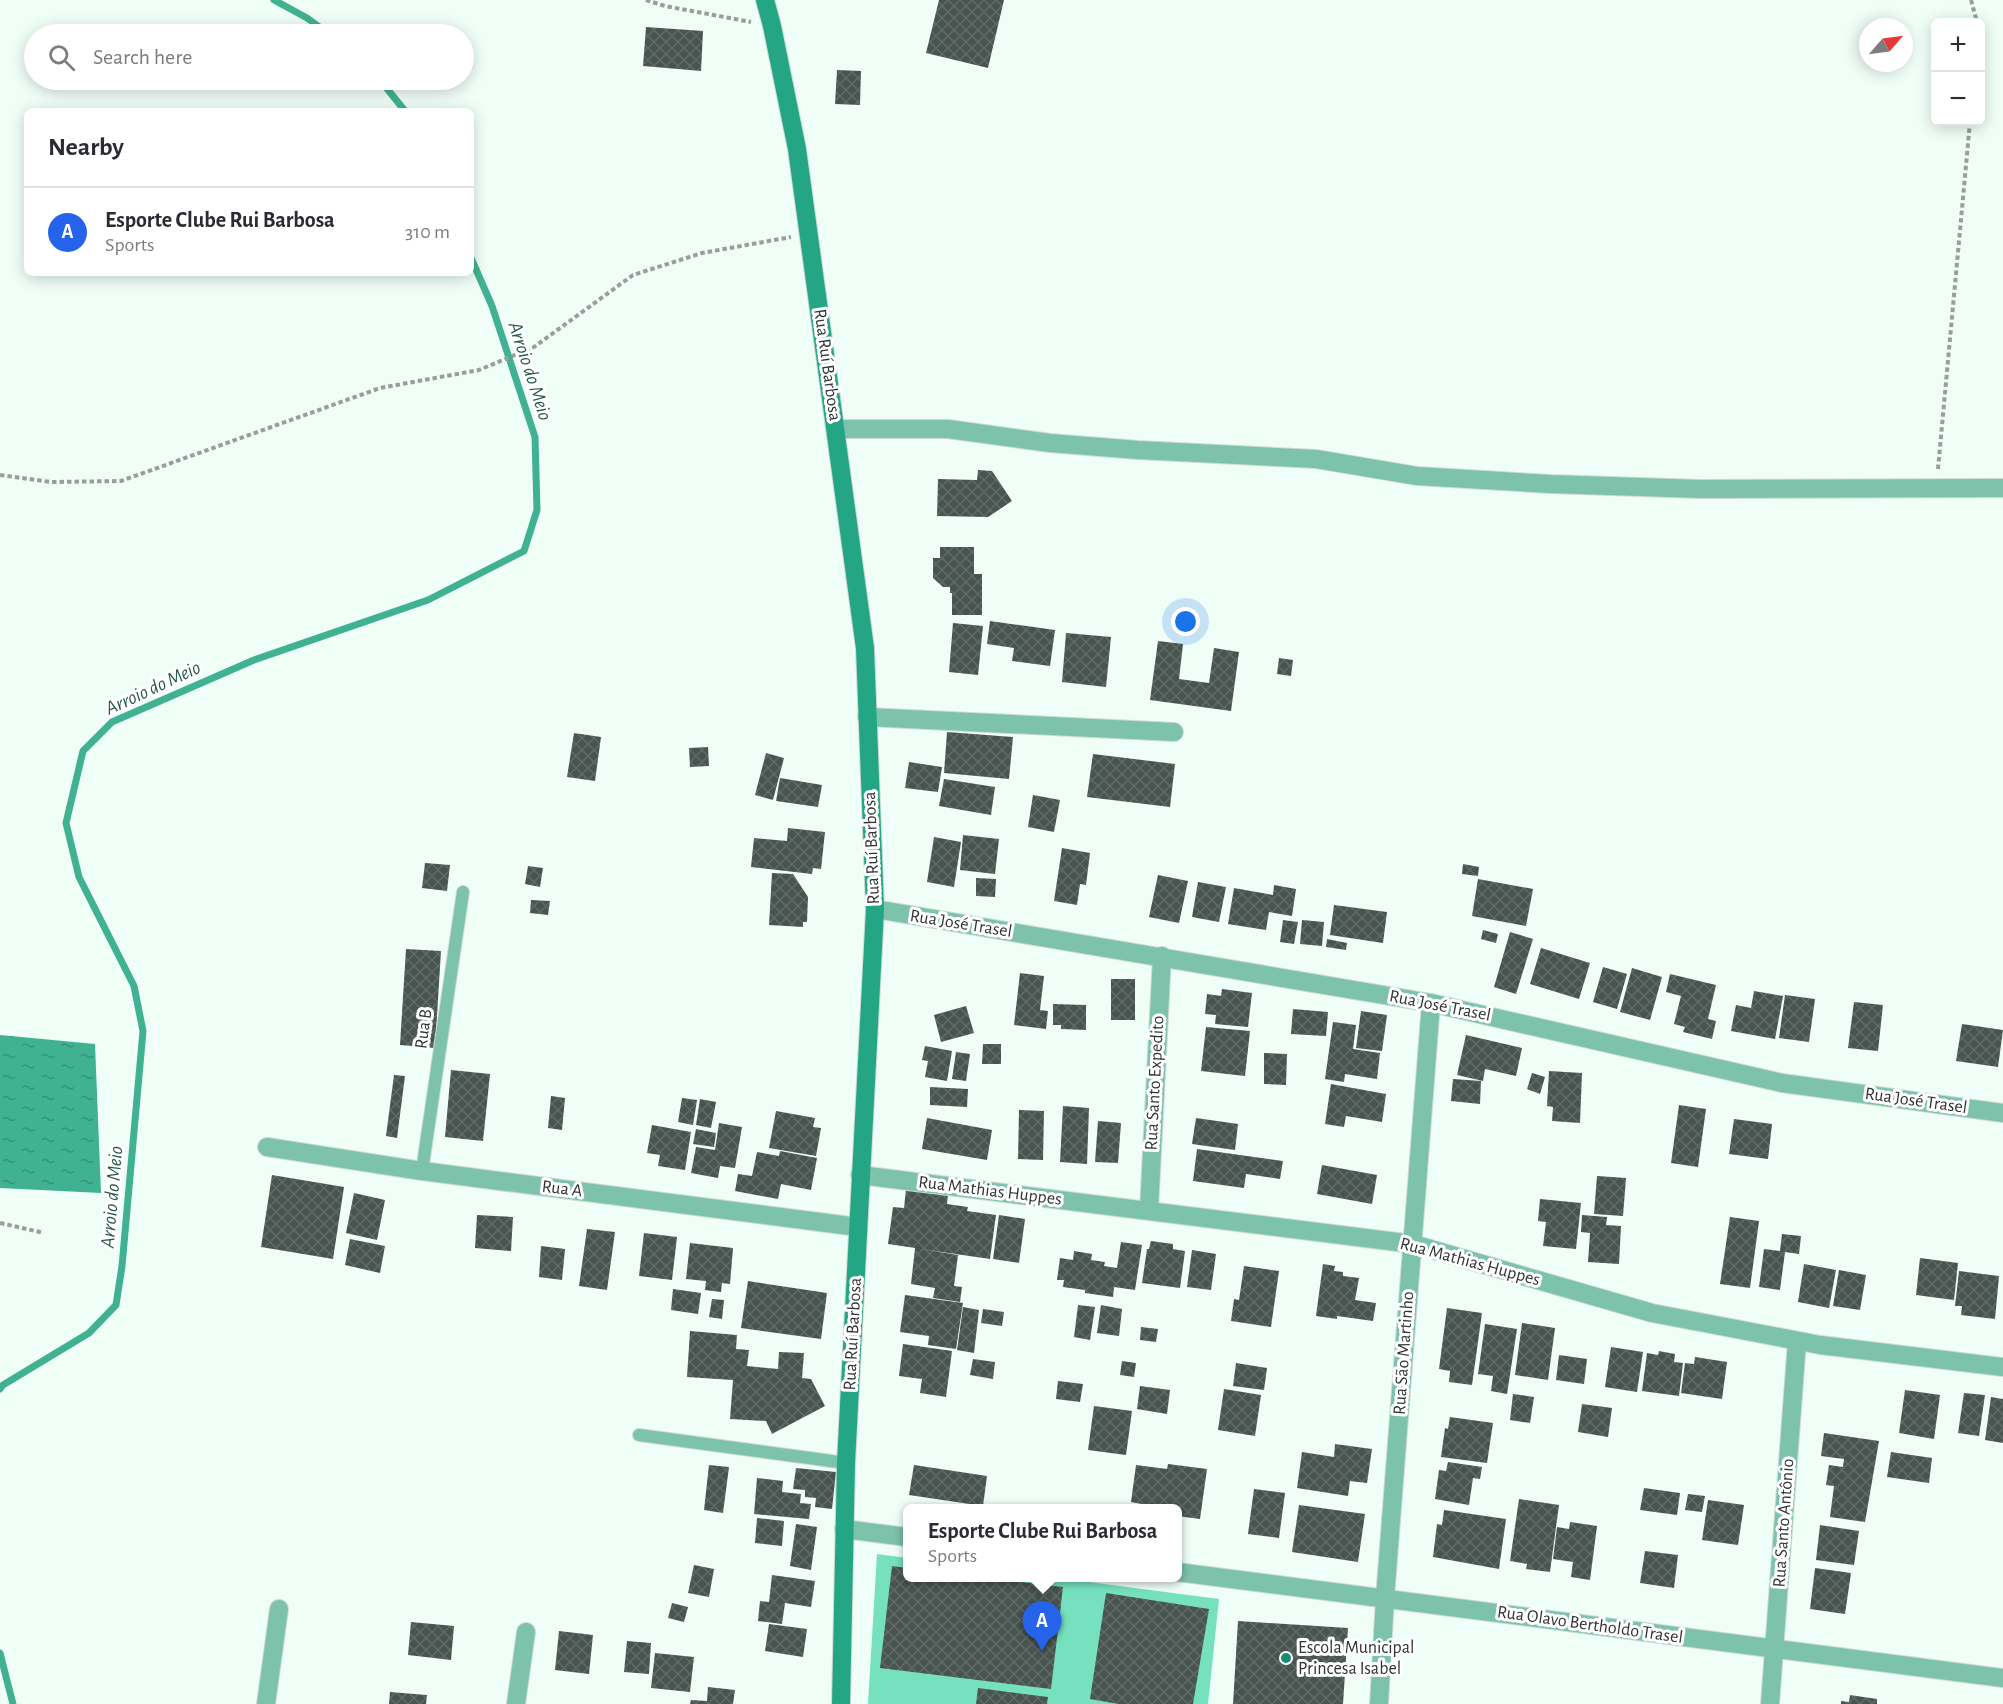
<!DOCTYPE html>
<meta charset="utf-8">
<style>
body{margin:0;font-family:"Alegreya Sans",sans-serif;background:#f2f2f3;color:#2b2b33}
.controls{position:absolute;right:18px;top:18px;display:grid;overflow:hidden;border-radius:9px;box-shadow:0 3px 15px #0003}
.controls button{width:54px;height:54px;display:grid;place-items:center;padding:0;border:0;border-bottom:2px solid #e1e1e2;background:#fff;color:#2b2b33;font:30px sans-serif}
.compass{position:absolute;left:1859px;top:18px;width:54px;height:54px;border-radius:50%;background:#fff;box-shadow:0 3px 15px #0003;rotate:62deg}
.you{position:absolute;left:1186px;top:622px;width:21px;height:21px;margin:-15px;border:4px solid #fff;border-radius:50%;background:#1a73e8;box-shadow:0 0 0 9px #1a73e833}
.badge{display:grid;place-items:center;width:39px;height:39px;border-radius:50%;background:#2563eb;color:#fff;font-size:20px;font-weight:700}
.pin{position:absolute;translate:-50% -50px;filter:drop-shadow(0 2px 3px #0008)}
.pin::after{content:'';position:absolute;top:32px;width:21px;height:18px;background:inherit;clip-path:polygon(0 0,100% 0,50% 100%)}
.popup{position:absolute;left:903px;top:1504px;width:279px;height:78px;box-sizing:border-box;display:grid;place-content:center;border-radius:9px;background:#fff;filter:drop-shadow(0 2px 4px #0005);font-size:20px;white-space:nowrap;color:#7c7c81}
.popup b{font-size:22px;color:#2b2b33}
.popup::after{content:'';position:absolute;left:50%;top:100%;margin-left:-12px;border:12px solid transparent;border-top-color:#fff}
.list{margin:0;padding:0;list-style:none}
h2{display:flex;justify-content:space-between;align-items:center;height:78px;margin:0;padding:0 24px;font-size:26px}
h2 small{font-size:20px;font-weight:400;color:#7c7c81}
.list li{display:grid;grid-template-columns:39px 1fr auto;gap:18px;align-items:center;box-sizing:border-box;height:90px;padding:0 24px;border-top:2px solid #e1e1e2}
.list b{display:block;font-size:22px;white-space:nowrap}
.list p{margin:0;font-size:20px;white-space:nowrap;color:#7c7c81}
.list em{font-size:20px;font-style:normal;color:#7c7c81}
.icon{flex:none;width:33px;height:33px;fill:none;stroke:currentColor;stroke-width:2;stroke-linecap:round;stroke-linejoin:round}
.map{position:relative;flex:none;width:2003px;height:1704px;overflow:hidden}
.search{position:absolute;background:#fff;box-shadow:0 3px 15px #0003;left:24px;top:24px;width:450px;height:66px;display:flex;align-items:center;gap:15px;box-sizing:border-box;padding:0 21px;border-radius:33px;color:#7c7c81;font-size:22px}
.panel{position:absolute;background:#fff;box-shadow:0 3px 15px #0003;left:24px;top:108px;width:450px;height:168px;border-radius:9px}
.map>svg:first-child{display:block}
</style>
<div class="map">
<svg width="2003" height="1704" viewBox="0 0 2003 1704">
<defs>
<pattern id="water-ripples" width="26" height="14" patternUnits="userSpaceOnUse" patternTransform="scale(1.5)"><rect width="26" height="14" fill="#40b292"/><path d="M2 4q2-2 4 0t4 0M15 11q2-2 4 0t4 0" fill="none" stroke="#369278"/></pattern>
<pattern id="building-cross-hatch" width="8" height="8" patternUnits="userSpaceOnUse" patternTransform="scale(1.5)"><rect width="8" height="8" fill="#485450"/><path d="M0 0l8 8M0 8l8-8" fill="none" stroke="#606a67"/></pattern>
</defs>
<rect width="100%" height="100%" fill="#f0fef8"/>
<path fill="#76e1bf" d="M877,1554L907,1558V1578H1058L1219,1599L1208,1704H868Z"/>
<path fill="url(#water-ripples)" d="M0,1035L95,1044L101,1193L0,1188Z"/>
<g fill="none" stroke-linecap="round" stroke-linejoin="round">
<path stroke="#40b292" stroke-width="7" d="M274,0L307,18L329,34
M380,80L405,111
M0,1389L3,1385L89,1333L116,1305L122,1266L143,1031L134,986L79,877L66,823L83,751L112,722L254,660L428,600L524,551L537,510L535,437L492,306L471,258
M0,1653L13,1704"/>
</g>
<path fill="url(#building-cross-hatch)" d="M939,0H1004L988,68L926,53Z
M646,27L703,31L701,71L643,66Z
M837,70L861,71L860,105L835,104Z
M978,470L992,471L1012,501L988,517L937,516L938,479L977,480Z
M940,547H974V574H982V615H952V593H950V587H943L933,578V558H940Z
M990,621L1055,630L1050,666L1012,661L1014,648L987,644Z
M953,623L983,626L978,675L949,672Z
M1066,633L1111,637L1106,687L1062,682Z
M1158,641L1183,644L1179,679L1209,683L1214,648L1239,652L1231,711L1150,700Z
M1279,658L1293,660L1291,676L1277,674Z
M947,732L1013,737L1009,779L944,773Z
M574,733L601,737L595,781L567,777Z
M708,747L709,766L690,767L689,748Z
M766,753L784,758L773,800L755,795Z
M1093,754L1175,764L1170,807L1087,797Z
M909,762L942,767L938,792L905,788Z
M780,778L822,785L818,807L776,801Z
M944,779L995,787L991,815L939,806Z
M1033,795L1060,800L1054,832L1028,827Z
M788,828L825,832L821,869L813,868L812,874L751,867L754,838L787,841Z
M963,835L999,839L995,874L960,870Z
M934,837L961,842L954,887L927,882Z
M1062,848L1090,853L1086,885L1080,884L1077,905L1054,901Z
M425,863L450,865L447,891L422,888Z
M1463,864L1479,867L1478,876L1462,874Z
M528,866L543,868L540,887L525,884Z
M772,873L793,874L808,897L807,922H803V927L769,925Z
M1158,875L1188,881L1179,923L1149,917Z
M976,878L996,879L995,897L976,896Z
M1478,879L1533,889L1526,926L1472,916Z
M1198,882L1226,887L1219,922L1192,917Z
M1274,885L1296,889L1292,916L1269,912L1266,930L1228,924L1234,888L1273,895Z
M531,900L550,901L548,915L530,913Z
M1334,905L1387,912L1383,943L1330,935Z
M1283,920L1298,922L1294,944L1280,942Z
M1302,920L1324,922L1322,946L1300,944Z
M1483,930L1498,934L1496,943L1481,939Z
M1510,932L1533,939L1516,994L1494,987Z
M1327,939L1347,943L1346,950L1326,947Z
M1541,948L1590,963L1579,999L1530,984Z
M406,949L441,951L435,1048L400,1045Z
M1603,967L1627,974L1617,1009L1593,1002Z
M1632,968L1662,977L1650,1020L1620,1012Z
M1020,973L1044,976L1040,1010L1048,1011L1046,1029L1014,1025Z
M1670,974L1716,985L1708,1019L1716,1021L1712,1039L1683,1032L1685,1027L1674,1024L1681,996L1666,992Z
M1111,979H1135V1020H1111Z
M1222,989L1252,993L1248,1027L1215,1024L1216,1015L1205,1014L1207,994L1221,996Z
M1754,991L1783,996L1775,1039L1731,1031L1736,1005L1751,1008Z
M1785,995L1815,999L1809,1042L1779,1038Z
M1854,1002L1883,1005L1878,1051L1848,1048Z
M1053,1004L1086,1005V1030L1061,1029V1025H1053Z
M966,1006L974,1033L941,1042L934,1015Z
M1293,1009L1328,1012L1326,1036L1291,1034Z
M1361,1011L1387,1015L1382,1051L1356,1048Z
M1333,1022L1356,1025L1353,1049L1380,1053L1377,1079L1345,1074L1344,1082L1325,1079Z
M1962,1024L2003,1030L1998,1067L1956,1061Z
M1206,1027L1250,1031L1245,1076L1201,1071Z
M1466,1035L1522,1048L1516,1076L1485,1069L1483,1081L1457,1075Z
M983,1044H1001V1064H982Z
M925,1046L952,1051L947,1081L925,1077L928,1061L922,1060Z
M956,1052L970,1054L966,1081L952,1079Z
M1264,1053L1287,1054L1286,1085L1264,1084Z
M451,1070L490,1074L483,1141L445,1137Z
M1549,1071L1582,1073L1580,1123L1552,1121L1553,1107L1547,1106Z
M1532,1073L1545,1077L1540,1094L1527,1089Z
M394,1075L405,1076L397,1138L386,1136Z
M1453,1079L1481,1081L1480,1104L1451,1101Z
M1331,1084L1386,1094L1382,1122L1346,1116L1344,1127L1325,1124Z
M930,1087L968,1089L967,1107L930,1105Z
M551,1096L565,1098L562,1130L548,1128Z
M682,1098L697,1100L693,1125L678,1122Z
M700,1099L716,1102L711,1128L696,1125Z
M1679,1105L1706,1109L1698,1167L1671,1163Z
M1063,1106L1089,1108L1087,1164L1060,1162Z
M1019,1110L1044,1111L1043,1160L1018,1159Z
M776,1111L815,1118L813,1127L821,1128L816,1156L769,1148Z
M927,1118L992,1130L987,1160L922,1149Z
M1196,1118L1238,1124L1235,1150L1192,1144Z
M1734,1119L1772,1124L1768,1159L1729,1154Z
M1098,1121L1121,1123L1118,1163L1095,1162Z
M719,1123L742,1127L735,1168L720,1166L718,1178L691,1173L696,1147L715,1150Z
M652,1125L691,1132L685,1170L658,1166L660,1155L647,1153Z
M696,1129L716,1133L714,1147L693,1144Z
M1197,1149L1283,1161L1280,1179L1246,1174L1244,1188L1193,1181Z
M780,1151L817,1158L811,1190L781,1184L778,1199L735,1191L738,1174L752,1176L757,1152L779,1156Z
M1322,1165L1377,1175L1372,1204L1317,1194Z
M272,1175L344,1187L333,1259L261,1247Z
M1597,1176L1626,1178L1623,1216L1594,1214Z
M906,1189L948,1195L947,1204L968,1207L967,1211L996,1215L990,1259L921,1249L958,1255L954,1286L962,1287L960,1302L933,1298L935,1288L911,1284L915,1248L888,1244L893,1207L904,1208Z
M354,1193L385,1200L377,1240L346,1233Z
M1540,1199L1581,1203L1576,1249L1543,1246L1546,1222L1538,1221Z
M477,1215L513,1217L511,1251L475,1248Z
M999,1215L1025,1219L1019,1263L993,1259Z
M1582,1215L1607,1217L1606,1225L1621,1226L1619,1264L1588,1262L1590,1233L1581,1232Z
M1730,1217L1759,1221L1750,1288L1720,1284Z
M587,1229L615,1232L607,1290L579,1286Z
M644,1233L677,1237L672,1280L639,1276Z
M1782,1234L1801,1236L1799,1254L1785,1252L1780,1290L1759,1287L1764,1249L1780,1251Z
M350,1239L385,1246L380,1273L345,1265Z
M1151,1241L1173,1244V1249L1185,1251L1180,1288L1142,1283L1147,1249H1149Z
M1121,1242L1142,1245L1135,1290L1114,1287L1113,1297L1085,1293V1290L1063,1287L1064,1280H1057L1060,1258L1073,1260L1074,1251L1092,1254L1091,1260L1105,1262L1104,1266L1117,1268Z
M690,1243L733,1248L730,1284L722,1283L721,1292L705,1290L706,1281L686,1279Z
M541,1246L565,1249L562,1280L539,1277Z
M1192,1250L1216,1254L1211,1290L1187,1287Z
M1920,1258L1958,1263L1954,1300L1916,1295Z
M1323,1264L1335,1266L1334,1271L1343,1272V1276L1359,1278L1355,1300L1376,1303L1373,1321L1337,1316V1319L1316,1316Z
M1804,1264L1836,1270L1829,1308L1798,1302Z
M1244,1266L1279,1271L1271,1327L1231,1321L1234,1299L1239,1300Z
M1839,1270L1866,1275L1860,1310L1833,1306Z
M1959,1271L1999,1276L1995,1319L1961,1315L1962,1306H1955Z
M748,1281L827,1293L821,1339L741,1328Z
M673,1289L701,1293L698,1314L671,1310Z
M905,1295L963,1303L956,1349L928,1345L929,1336L900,1332Z
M712,1299L724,1300L722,1319L709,1317Z
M1078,1305L1095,1307L1090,1340L1074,1337Z
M1101,1305L1122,1309L1119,1336L1097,1333Z
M963,1307L979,1310L974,1353L957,1350Z
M1447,1308L1482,1313L1472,1385L1449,1382L1450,1371L1439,1369Z
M983,1309L1004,1312L1002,1326L981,1323Z
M1522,1323L1555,1328L1548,1380L1515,1375Z
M1485,1324L1517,1329L1507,1394L1491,1391L1493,1376L1478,1374Z
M1141,1327L1158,1329L1156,1342L1140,1340Z
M690,1331L737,1335L736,1349L749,1350L747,1366L778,1369L779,1352L804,1353L802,1378L811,1379L825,1406L772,1434L766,1421L730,1419L733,1380L687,1377Z
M903,1344L952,1351L946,1397L920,1393L922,1379L899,1376Z
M1611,1347L1643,1352L1637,1392L1605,1387Z
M1659,1351L1675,1354L1674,1362L1683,1363L1679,1396L1642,1391L1647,1353L1658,1355Z
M1559,1355L1587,1359L1584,1384L1556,1380Z
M1695,1357L1727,1362L1722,1399L1681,1393L1685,1363L1694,1364Z
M973,1359L995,1362L993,1379L970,1375Z
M1122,1361L1136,1363L1134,1377L1120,1375Z
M1236,1363L1267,1368L1264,1390L1233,1386Z
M1058,1381L1083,1384L1080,1402L1056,1399Z
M1140,1386L1170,1390L1167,1414L1137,1409Z
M1224,1389L1261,1395L1255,1436L1218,1430Z
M1905,1390L1940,1395L1934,1439L1899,1433Z
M1964,1393L1985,1395L1979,1436L1958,1433Z
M1513,1394L1534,1397L1530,1423L1510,1420Z
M1991,1397L2003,1399V1443L1985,1440Z
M1582,1404L1612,1408L1608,1437L1578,1432Z
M1094,1406L1132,1411L1126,1455L1088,1450Z
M1450,1417L1493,1423L1487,1463L1441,1457L1445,1428L1448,1429Z
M1824,1433L1879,1441L1865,1522L1830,1517L1834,1486L1826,1485L1829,1465L1843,1467L1844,1459L1821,1456Z
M1335,1444L1372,1449L1367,1483L1350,1481L1348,1496L1297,1488L1302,1452L1334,1457Z
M1891,1452L1932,1458L1929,1483L1887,1477Z
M1448,1462L1482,1467L1480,1479L1473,1478L1469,1505L1435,1499L1439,1470L1446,1471Z
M1168,1464L1207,1469L1200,1519L1177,1516V1508L1162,1506V1508H1143L1142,1504L1131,1502L1136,1465L1167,1469Z
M709,1465L729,1467L723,1513L704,1510Z
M914,1465L987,1476L983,1506L909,1495Z
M796,1468L836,1472L832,1509L815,1507L816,1498L805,1497V1490L793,1489Z
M757,1478L783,1481L782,1492L801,1494L800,1503L811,1504L809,1519L754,1514Z
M1644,1488L1680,1493L1677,1515L1640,1510Z
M1254,1489L1285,1493L1279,1538L1248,1534Z
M1688,1494L1705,1496L1702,1512L1685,1510Z
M1519,1499L1559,1505L1550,1572L1526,1569L1527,1564L1510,1561Z
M1708,1500L1744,1505L1738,1545L1702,1540Z
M1299,1505L1365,1514L1358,1562L1292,1552Z
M1444,1510L1506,1519L1499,1569L1433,1557L1437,1524L1442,1525Z
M757,1518L784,1521L782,1546L755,1543Z
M1570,1522L1597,1526L1590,1580L1571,1577L1573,1562L1553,1559L1557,1527L1569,1529Z
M796,1524L817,1527L811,1570L790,1566Z
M1820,1525L1859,1531L1854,1565L1816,1560Z
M1645,1551L1678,1555L1674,1588L1640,1583Z
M694,1565L714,1569L709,1597L688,1593Z
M892,1566L907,1568V1578H986L1063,1587L1051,1689L880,1668Z
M1815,1568L1851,1573L1845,1614L1810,1609Z
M772,1575L815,1581L811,1607L785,1603L782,1624L758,1621L760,1601L769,1602Z
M1106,1593L1209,1609L1193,1704H1118L1090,1699Z
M672,1603L688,1607L684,1622L668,1618Z
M1238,1621L1348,1628L1343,1704H1233Z
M411,1622L454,1626L451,1660L408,1655Z
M769,1624L807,1629L803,1657L765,1651Z
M559,1631L593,1635L589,1674L555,1670Z
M627,1641L651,1643L649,1674L624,1672Z
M655,1653L694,1657L690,1692L651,1688Z
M708,1687L735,1690L733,1704H690L691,1700L707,1701Z
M978,1688L1048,1697L1047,1704H976Z
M390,1692L427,1695L426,1704H389Z
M1850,1695L1877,1699V1704H1841V1701L1849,1702Z"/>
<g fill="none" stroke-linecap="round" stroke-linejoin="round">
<defs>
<path id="lane" d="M422,1171L463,892
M639,1435L846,1463"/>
<path id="street" d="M836,429H948L1050,443L1138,450L1316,459L1417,476L1550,484L1700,489L2003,488
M867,717L1174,732
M875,909L1431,1003L1782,1083L2003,1113
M267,1147L422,1171L858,1227
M860,1175L1413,1244L1652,1313L1820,1345L2003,1367
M1149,1210L1162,956
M844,1529L907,1537
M1177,1572L2003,1678
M266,1704L279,1609
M516,1704L526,1632
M1379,1704L1385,1598L1431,1003
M1770,1704L1797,1341"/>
<path id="secondary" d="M765,0L772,26L797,149L865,648L875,909L846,1463L841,1704"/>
</defs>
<use href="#lane" stroke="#cddad5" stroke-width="14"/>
<use href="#street" stroke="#cddad5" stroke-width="20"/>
<use href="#secondary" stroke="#cddad5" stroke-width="20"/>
<path stroke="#969f9b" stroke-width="4" stroke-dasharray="4.5 3" stroke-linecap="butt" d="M646,0L665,6L751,22
M1971,0L1977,22
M1938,469L1970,122
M0,475L51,482L121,481L380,388L479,370L534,347L633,275L702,253L791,237
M0,1223L44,1233"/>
<use href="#lane" stroke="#7dc2ab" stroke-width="12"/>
<use href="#street" stroke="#7dc2ab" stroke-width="18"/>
<use href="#secondary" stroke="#24a584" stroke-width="18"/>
</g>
<circle fill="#148c6f" stroke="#fff" stroke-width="2" cx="1286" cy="1658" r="6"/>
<g text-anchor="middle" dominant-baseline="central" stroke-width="6" stroke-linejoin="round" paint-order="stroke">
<g font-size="18" fill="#303533" stroke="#fff">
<text transform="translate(827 365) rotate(82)">Rua Ruí Barbosa</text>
<text transform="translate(872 848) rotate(-92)">Rua Ruí Barbosa</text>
<text transform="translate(961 924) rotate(9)">Rua José Trasel</text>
<text transform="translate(1440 1006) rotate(11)">Rua José Trasel</text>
<text transform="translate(424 1029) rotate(-82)">Rua B</text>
<text transform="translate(1155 1083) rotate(-87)">Rua Santo Expedito</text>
<text transform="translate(1916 1101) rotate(8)">Rua José Trasel</text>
<text transform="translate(562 1189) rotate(7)">Rua A</text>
<text transform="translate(990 1191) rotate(7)">Rua Mathias Huppes</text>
<text transform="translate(1470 1262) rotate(15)">Rua Mathias Huppes</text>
<text transform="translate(853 1334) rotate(-87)">Rua Ruí Barbosa</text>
<text transform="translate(1404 1353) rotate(-86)">Rua São Martinho</text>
<text transform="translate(1784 1523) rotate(-86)">Rua Santo Antônio</text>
<text transform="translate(1590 1625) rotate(8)">Rua Olavo Bertholdo Trasel</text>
</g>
<g font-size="18" fill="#303533" stroke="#fff" text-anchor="start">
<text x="1298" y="1648">Escola Municipal<tspan x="1298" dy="21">Princesa Isabel</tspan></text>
</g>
<g font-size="20" font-style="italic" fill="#2a594a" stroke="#fff">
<text transform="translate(530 371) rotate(72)">Arroio do Meio</text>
<text transform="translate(153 688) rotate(-25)">Arroio do Meio</text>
<text transform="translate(112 1197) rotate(-85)">Arroio do Meio</text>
</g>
</g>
</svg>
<div class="controls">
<button>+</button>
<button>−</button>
</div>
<svg class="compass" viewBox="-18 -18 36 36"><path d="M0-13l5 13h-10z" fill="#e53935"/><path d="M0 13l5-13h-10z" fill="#7c7c81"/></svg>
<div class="you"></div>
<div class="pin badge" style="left:1042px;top:1651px">A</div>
<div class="popup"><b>Esporte Clube Rui Barbosa</b>Sports</div>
<div class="search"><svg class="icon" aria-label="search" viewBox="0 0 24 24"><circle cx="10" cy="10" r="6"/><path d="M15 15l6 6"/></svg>Search here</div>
<section class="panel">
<h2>Nearby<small></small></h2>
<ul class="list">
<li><span class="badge">A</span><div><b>Esporte Clube Rui Barbosa</b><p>Sports</p></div><em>310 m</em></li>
</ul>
</section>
</div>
